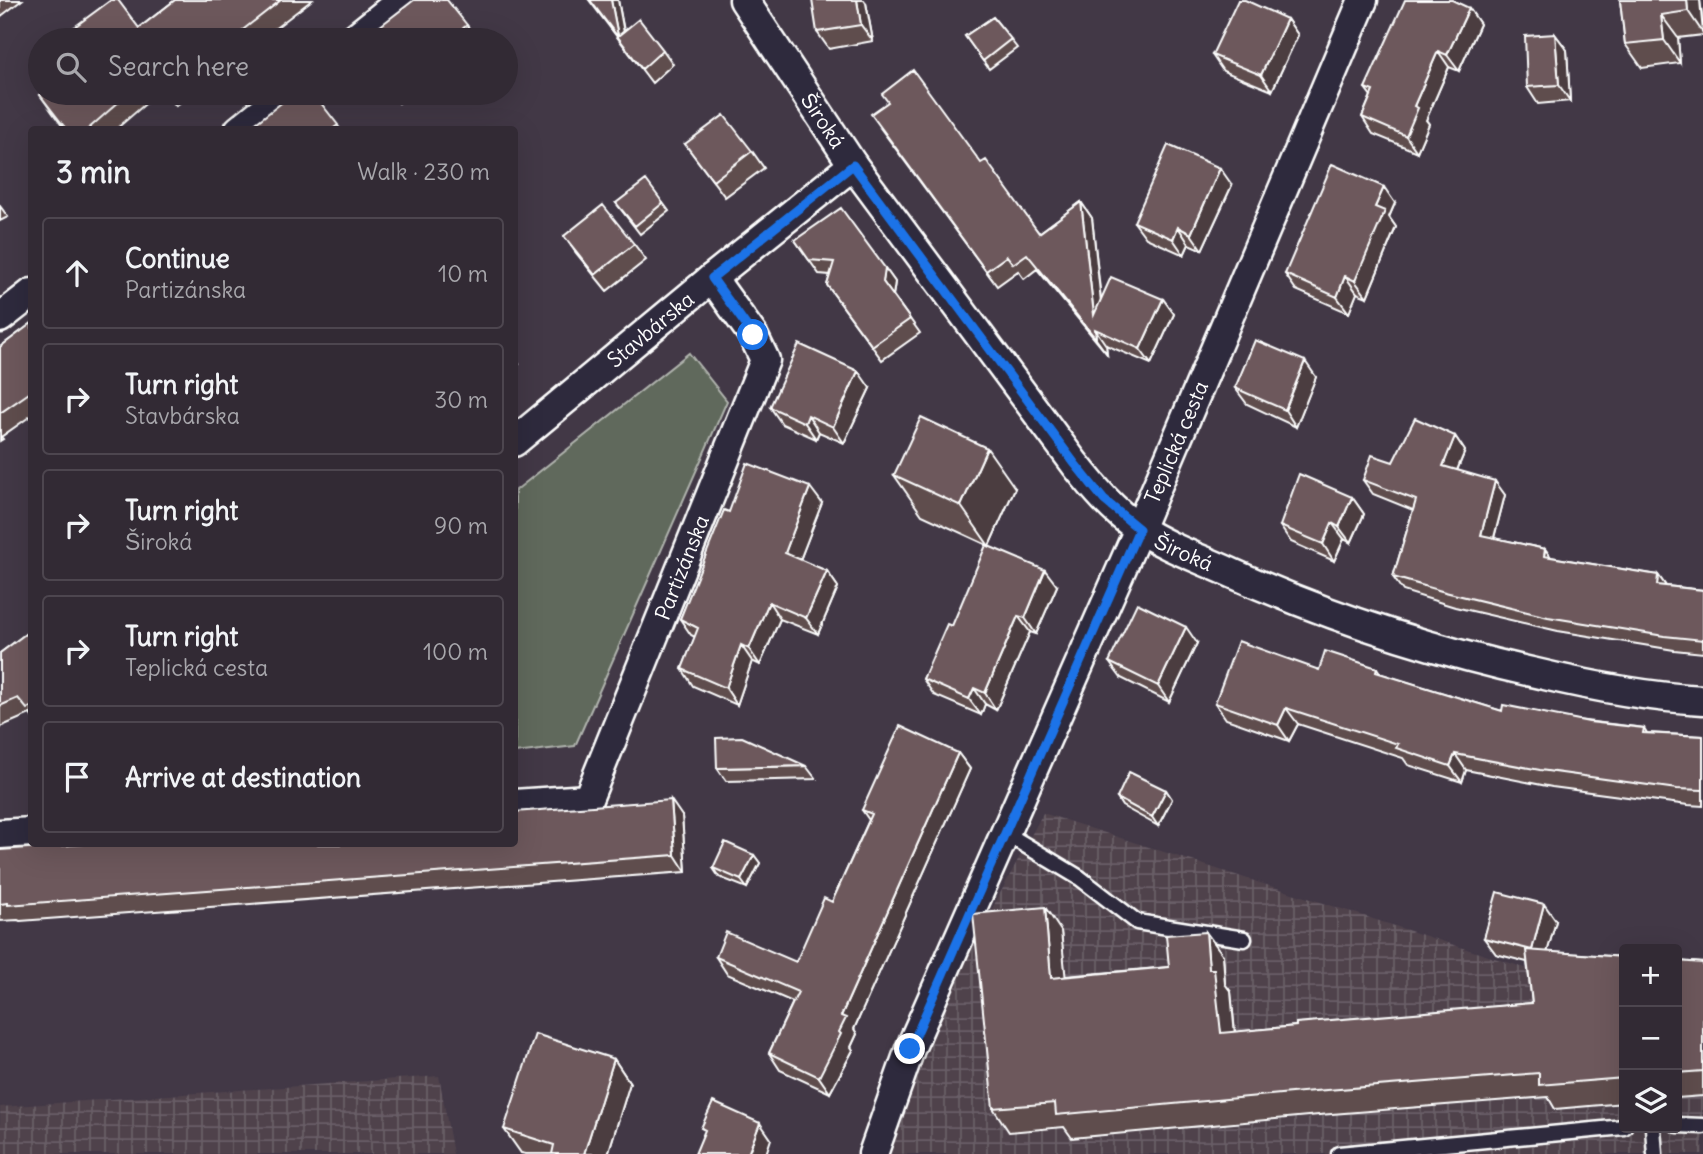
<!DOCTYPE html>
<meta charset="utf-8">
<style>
body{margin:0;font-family:Delius,sans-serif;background:#3d3640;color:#f1f3f6}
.controls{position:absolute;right:21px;bottom:21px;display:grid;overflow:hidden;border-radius:7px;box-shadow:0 7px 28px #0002}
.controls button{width:63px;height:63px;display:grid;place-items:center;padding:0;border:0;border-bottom:2px solid #4d464f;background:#322a34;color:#f1f3f6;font:35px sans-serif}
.stop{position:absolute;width:21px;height:21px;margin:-16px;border:5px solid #1a73e8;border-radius:50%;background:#fff}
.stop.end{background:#1a73e8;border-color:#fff;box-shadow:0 2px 7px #0008}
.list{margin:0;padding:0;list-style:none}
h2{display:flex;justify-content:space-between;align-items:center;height:91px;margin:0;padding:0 28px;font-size:30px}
h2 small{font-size:23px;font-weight:400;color:#a8a7ac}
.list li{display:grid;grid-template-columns:46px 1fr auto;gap:21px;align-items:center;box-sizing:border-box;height:112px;margin:0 14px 14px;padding:0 14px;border:2px solid #4d464f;border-radius:7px}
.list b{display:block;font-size:26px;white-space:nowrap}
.list p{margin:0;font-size:23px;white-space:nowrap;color:#a8a7ac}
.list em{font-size:23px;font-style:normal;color:#a8a7ac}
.icon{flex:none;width:38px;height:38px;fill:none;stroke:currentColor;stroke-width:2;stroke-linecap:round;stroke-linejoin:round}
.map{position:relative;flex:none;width:1703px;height:1154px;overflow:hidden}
.search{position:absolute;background:#322a34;box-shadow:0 7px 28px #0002;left:28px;top:28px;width:490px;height:77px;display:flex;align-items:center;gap:18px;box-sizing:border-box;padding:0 24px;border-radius:38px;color:#a8a7ac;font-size:26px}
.panel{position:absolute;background:#322a34;box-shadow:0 7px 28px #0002;left:28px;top:126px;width:490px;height:721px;border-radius:7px}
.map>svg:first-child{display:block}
</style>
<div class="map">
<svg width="1703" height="1154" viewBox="0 0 1703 1154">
<defs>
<pattern id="industrial-grid" width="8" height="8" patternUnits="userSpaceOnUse" patternTransform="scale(1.75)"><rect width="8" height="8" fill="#4f424c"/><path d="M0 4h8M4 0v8" fill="none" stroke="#695e67"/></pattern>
</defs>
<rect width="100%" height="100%" fill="#423846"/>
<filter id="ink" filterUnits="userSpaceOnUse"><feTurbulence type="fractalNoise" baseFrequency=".0143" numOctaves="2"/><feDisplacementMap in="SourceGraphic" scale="14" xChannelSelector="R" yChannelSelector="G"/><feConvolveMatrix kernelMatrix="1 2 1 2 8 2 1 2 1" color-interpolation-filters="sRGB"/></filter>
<g filter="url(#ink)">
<path fill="url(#industrial-grid)" d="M1043,813L1538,972L1624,975V1128H1677V976L1703,977V1154H861Z
M439,1076L453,1154H0V1107Z"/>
<path fill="#61695c" stroke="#b0b4ae" stroke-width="2" d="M689,353L727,401L575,746L515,753V491Z"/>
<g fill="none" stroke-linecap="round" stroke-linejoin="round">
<defs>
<path id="service" d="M1005,833L1080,878L1137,922L1244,939
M1677,1125L1703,1126
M1653,1128L1655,1154
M1339,1154L1624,1127"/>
<g id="minor">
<path id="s1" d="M744,0L853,165L1075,464C1094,488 1113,511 1138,528C1166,547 1204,560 1234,574C1331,617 1432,650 1536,673C1590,686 1647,697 1703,700"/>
<path d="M352,40L402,0"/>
<path d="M239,130L285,93"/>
<path d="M0,318L32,293"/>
<path id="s2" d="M514,442L712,278L853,165"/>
<path id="s3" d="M514,804L588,799L765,360L753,335L712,278"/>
<path d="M0,834L32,832"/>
<path id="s4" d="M873,1154L910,1049L1139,529L1363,0"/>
</g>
</defs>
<use href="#service" stroke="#fff" stroke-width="19"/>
<use href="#minor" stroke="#fff" stroke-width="33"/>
<use href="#service" stroke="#2f2a3d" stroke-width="14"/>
<use href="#minor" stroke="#2f2a3d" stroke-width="28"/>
</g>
<path fill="#5e4d4e" stroke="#fff" stroke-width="2" d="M0,0H22L0,17Z
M175,0H312L260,40H76L139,28Z
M589,0H618L624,31L663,50L673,64L652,83Z
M1620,0H1700L1703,22V35L1678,38L1680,63L1642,68L1625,44Z
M866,3L873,41L829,49L817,32Z
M1469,8L1480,24L1459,71L1449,67L1426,120L1429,124L1417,152L1373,134L1362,117L1371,96L1365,88Z
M993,17L1017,48L989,69L965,36Z
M1287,19L1298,35L1272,91L1223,71L1212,55Z
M467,25L477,40H362Z
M1555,34L1567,50L1570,101L1538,104L1527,87Z
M43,93H158L115,130H65L40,95Z
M166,93H191L176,106Z
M313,93L341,130H247Z
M391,93H412L399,103Z
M881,129L981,163L1039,233L1081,202L1092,218L1101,299H1163L1174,314L1151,364L1106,345L1107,354L1037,269L1024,279L1018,271L997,286Z
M685,144L752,151L764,168L725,197Z
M1232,185L1202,250L1189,244L1184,255L1146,238L1134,222Z
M616,203H663L669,211L640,234Z
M1395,203L1389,217L1396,227L1367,297L1357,293L1349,313L1296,290L1285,274Z
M0,206L8,217L0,221Z
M564,236L634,244L646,260L607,291L576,253Z
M795,240L885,268L895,282L893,295L920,333L882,360L827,285L830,275L819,274Z
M32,323V415L1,437L3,439L0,441V347Z
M514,358L519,364L514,368Z
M1316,377L1296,427L1247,404L1235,388Z
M870,388L844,443L819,432L816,439L782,424L770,407Z
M1455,436L1465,451L1457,470L1505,495L1494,538L1545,549L1551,557L1658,575L1666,586L1703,590V653L1674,650L1558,631L1455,607L1403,591L1393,577L1413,510L1373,494L1363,480L1393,462Z
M894,475L1015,488L989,546L922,515Z
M1352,497L1364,514L1351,543L1344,539L1334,561L1291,542L1280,526Z
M822,503L800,560L827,571L838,587L818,634L780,619L760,665L752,661L737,705L693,686L682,669L695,637L691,635L680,619L729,512Z
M1057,586L1036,634L1030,632L996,710L985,704L981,715L934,695L923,679L952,626Z
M32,629V717L30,714L0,727V653Z
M1197,643L1169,702L1121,678L1109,662Z
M1377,668L1381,674L1502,711L1644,728L1647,733L1703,736V806L1688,805L1552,787L1466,770L1462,782L1408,765L1403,758L1298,724L1289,741L1226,719L1215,703L1319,670Z
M958,753L970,769L854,1029L857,1034L851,1047L853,1050L830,1093L780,1070L769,1053L793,1002L727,974L716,957L796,962L832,902L869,820L862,810Z
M806,766L816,779L726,781L717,768Z
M1166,790L1172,799L1158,826L1122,806L1117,798Z
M682,816L686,872L20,921L18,920L0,921V850Z
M754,855L760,863L747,888L719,877L713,868Z
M1556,921L1547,952L1624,957V1103L1555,1109L1548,1097L1319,1115L1072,1138L1064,1127L1009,1132L993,1108L1061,931L1065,976L1169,967L1223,955L1225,984L1231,992L1235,1032L1532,1003L1527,962L1496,954L1484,938Z
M1677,961L1703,963V1096L1677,1098Z
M614,1059L630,1083L608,1154H526L521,1153L504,1129Z"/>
<path fill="#4c3e40" stroke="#fff" stroke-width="2" d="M611,0H618L627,49L618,36Z
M857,0H864L866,3L873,41L861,25Z
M1687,0H1700L1703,33L1688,11Z
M1469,8L1480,24L1459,71L1447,55Z
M1661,15L1678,38L1680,63L1664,40Z
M1287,19L1298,35L1272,91L1261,75Z
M1555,34L1567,50L1570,101L1559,85Z
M1438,51L1449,67L1426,120L1429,124L1417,152L1406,136L1414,106Z
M1220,168L1232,185L1202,250L1191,234Z
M1384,187L1395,203L1389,217L1396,227L1367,297L1355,281L1375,207Z
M1081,202L1092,218L1104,330L1094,315Z
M1178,227L1189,244L1184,255L1173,239Z
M885,268L895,282L893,296L883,282Z
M1345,276L1357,293L1349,313L1337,297Z
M1163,299L1174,314L1151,364L1140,349Z
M1095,329L1106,345L1107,354L1096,339Z
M1305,361L1316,377L1296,427L1285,410Z
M858,371L870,388L844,443L833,427Z
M808,415L819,432L816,439L805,423Z
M1455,436L1465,451L1453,480L1443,466Z
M987,448L1015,488L989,546L961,506Z
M1495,481L1505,495L1491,549L1481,535Z
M810,487L822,503L796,570L785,553Z
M1352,497L1364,514L1351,543L1339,527Z
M1332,523L1344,539L1334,561L1323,544Z
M1545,549L1555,563L1544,556Z
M1045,570L1057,586L1036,634L1025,618Z
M827,571L838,587L818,634L806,618Z
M1658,575L1668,589L1657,585Z
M769,602L780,619L760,665L749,649Z
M1018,616L1030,632L996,710L985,693Z
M1186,627L1197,643L1169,702L1158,686Z
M741,645L752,661L737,705L726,688Z
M974,688L985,704L981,715L969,699Z
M1286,708L1298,724L1289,741L1278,725Z
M958,753L970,769L854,1029L857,1034L851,1047L853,1050L830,1093L819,1077L841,1016Z
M1455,754L1466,770L1462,782L1450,766Z
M1166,790L1172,799L1158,826L1152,817Z
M671,800L682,816L686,872L675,855Z
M754,855L760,863L747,888L741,880Z
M1544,904L1556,921L1543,967L1532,950Z
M1045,907L1061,931L1068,1001L1051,978Z
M1206,932L1223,955L1225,984L1231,992L1237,1057L1221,1033L1209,969Z
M614,1059L630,1083L608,1154H584Z
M760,1123L771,1139L766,1154H748Z"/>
<path fill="#6d595b" stroke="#fff" stroke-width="2" d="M111,0H118L139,28L175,0H281L230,40L227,37L223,40H76L69,31Z
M414,0H447L467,25L448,40H362Z
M590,0H611L618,36L639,19L663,50L642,69Z
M812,0H857L861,25L817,32Z
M1238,0H1245L1287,19L1261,75L1212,55Z
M1405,0H1452L1469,8L1447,55L1438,51L1414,106L1418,108L1406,136L1362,117L1373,91L1365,88Z
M1620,0H1687L1688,11L1661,15L1664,40L1625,44Z
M993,17L1011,39L983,61L965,36Z
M1555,34L1559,85L1527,87L1525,36Z
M913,70L981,163L986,160L1039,233L1081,202L1094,315L1111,277L1163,299L1140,349L1095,329L1096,339L1027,254L1013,264L1007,256L986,271L871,114L888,102L882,94Z
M43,93H129L87,130H67L40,95Z
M294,93H313L338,125L331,130H247Z
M724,115L752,151L713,181L685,144Z
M1168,145L1220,168L1191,234L1178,227L1173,239L1134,222Z
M1332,164L1384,187L1375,207L1385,211L1355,281L1345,276L1337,297L1285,274Z
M646,180L663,203L635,226L616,203Z
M603,205L634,244L595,275L564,236Z
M841,208L885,268L883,282L910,319L872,346L827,285L834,262L809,260L795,240Z
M32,323V391L0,413V347Z
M1255,340L1305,361L1285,410L1235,388Z
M799,344L858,371L833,427L808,415L805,423L770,407Z
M921,417L987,448L961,506L894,475Z
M1415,418L1455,436L1443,466L1495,481L1481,535L1545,549L1544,556L1658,575L1657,585L1703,590V640L1664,636L1548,617L1445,592L1393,577L1416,500L1363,480L1372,455L1393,462Z
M747,463L810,487L785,553L827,571L806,618L769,602L749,649L741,645L726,688L682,669L698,628L680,619L724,510L729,512Z
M1299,474L1352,497L1339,527L1332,523L1323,544L1280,526Z
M986,545L1045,570L1025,618L1018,616L985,693L974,688L969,699L923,679L947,624L952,626Z
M1137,603L1186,627L1158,686L1109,662Z
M32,629V706L27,709L18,698L0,706V653Z
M1238,641L1319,670L1325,651L1377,668L1376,672L1502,711L1503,705L1589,722L1644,728L1643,733L1703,736V790L1677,789L1540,770L1455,754L1450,766L1396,748L1398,744L1286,708L1278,725L1215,703Z
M900,726L958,753L841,1016L846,1018L839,1032L841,1034L819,1077L769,1053L798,992L716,957L726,932L796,962L824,898L832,902L872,814L862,810Z
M742,737L806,766L717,768L716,738Z
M1129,772L1166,790L1152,817L1117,798Z
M671,800L675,855L8,905V903L0,904V850L85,844H514V812Z
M725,842L754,855L741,880L713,868Z
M1497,892L1544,904L1532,950L1484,938Z
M1045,907L1051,978L1169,967L1166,935L1206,932L1209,969H1214L1221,1033L1296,1026V1023L1532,1003L1526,950L1624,957V1078L1539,1085V1073L1302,1092L1056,1115L1055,1103L993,1108L973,914Z
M1677,961L1703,963V1071L1677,1073Z
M535,1034L614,1059L584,1154H552L554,1145L504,1129Z
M713,1102L760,1123L748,1154H695L705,1130L701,1128Z"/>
</g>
<g fill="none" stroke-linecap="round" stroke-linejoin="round" filter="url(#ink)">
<path stroke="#1a73e8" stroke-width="9" d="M753,335L712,278L853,165L1075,464L1104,500L1139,529L910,1049"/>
</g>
<g text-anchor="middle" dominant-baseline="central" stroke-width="7" stroke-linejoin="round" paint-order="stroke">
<g font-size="21" fill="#fff" stroke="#2f2a3d">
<text stroke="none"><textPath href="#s1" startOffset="144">Široká</textPath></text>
<text stroke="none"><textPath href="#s2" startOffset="177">Stavbárska</textPath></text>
<text stroke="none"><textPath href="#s4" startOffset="774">Teplická cesta</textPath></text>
<text stroke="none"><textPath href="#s1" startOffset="712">Široká</textPath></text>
<text stroke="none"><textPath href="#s3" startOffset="324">Partizánska</textPath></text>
</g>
</g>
</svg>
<div class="controls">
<button>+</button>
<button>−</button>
<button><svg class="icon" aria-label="layers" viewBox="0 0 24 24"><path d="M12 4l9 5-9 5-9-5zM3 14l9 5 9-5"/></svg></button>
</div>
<div class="stop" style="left:753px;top:335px"></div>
<div class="stop end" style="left:910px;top:1049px"></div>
<div class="search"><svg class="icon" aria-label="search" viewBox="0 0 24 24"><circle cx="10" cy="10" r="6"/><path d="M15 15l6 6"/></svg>Search here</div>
<section class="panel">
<h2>3 min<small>Walk · 230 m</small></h2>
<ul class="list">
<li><svg class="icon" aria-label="ahead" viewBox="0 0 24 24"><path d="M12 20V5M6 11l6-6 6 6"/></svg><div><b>Continue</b><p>Partizánska</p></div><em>10 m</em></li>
<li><svg class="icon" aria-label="right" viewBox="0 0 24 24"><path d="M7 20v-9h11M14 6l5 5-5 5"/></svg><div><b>Turn right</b><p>Stavbárska</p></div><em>30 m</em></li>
<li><svg class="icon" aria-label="right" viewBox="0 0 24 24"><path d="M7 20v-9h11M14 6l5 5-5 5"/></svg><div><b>Turn right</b><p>Široká</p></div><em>90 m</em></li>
<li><svg class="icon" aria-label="right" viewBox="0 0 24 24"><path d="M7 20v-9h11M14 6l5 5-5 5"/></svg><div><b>Turn right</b><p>Teplická cesta</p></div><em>100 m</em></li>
<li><svg class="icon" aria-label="arrive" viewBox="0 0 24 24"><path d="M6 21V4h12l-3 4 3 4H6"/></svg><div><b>Arrive at destination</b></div></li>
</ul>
</section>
</div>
